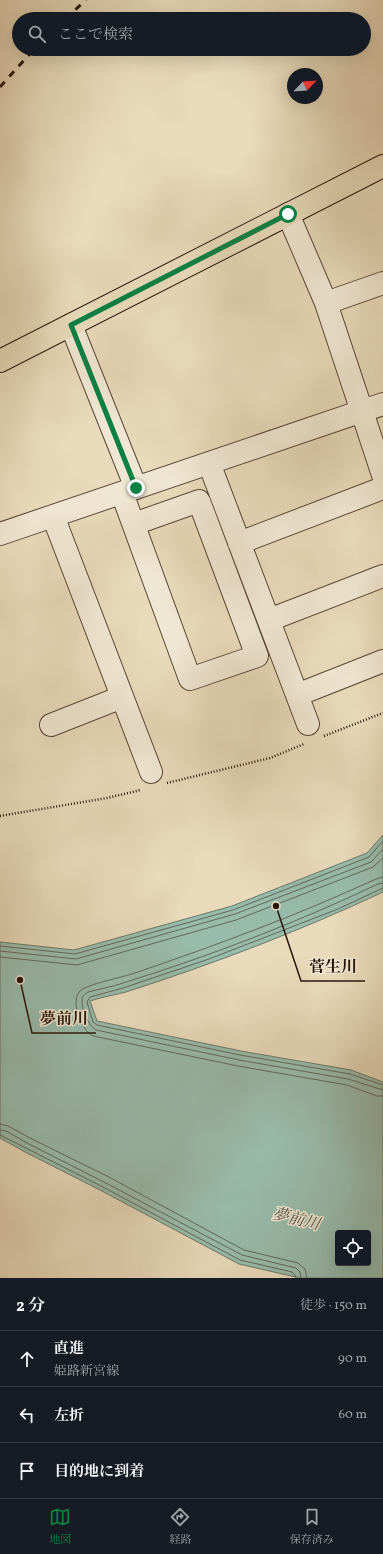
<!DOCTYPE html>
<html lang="ja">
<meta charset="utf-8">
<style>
body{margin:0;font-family:Vollkorn,"Noto Serif JP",serif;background:#20242c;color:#f1f3f6}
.controls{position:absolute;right:12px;bottom:12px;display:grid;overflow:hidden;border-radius:4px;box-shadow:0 4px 16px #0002}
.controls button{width:36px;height:36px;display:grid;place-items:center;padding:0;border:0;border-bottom:1px solid #363941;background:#171b24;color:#f1f3f6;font:20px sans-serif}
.compass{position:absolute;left:287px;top:68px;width:36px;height:36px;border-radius:50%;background:#171b24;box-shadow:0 4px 16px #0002;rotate:65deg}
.stop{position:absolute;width:12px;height:12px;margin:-9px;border:3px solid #0b8043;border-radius:50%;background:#fff}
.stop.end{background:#0b8043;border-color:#fff;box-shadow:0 1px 4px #0008}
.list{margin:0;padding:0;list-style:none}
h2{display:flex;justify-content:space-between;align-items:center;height:52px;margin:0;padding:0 16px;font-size:17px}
h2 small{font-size:13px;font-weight:400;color:#9ea1a6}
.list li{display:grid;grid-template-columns:26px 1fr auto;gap:12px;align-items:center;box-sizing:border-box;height:56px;padding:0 16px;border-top:1px solid #363941}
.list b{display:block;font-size:15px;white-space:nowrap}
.list p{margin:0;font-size:13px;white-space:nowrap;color:#9ea1a6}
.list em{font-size:13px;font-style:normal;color:#9ea1a6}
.icon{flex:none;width:22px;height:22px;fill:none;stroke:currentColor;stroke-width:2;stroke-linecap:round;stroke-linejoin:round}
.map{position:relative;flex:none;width:383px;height:1278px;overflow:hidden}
.search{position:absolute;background:#171b24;box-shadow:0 4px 16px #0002;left:12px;right:12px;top:12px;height:44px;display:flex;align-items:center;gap:10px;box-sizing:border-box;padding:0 14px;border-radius:22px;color:#9ea1a6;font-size:15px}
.sheet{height:220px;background:#171b24}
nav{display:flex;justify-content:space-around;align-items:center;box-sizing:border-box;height:56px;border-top:1px solid #363941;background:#171b24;font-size:11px;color:#9ea1a6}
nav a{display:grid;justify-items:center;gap:2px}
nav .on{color:#0b8043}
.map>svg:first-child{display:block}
</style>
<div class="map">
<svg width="383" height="1278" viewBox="0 0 383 1278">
<rect width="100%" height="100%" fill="#e8daba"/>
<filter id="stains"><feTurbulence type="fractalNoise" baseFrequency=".005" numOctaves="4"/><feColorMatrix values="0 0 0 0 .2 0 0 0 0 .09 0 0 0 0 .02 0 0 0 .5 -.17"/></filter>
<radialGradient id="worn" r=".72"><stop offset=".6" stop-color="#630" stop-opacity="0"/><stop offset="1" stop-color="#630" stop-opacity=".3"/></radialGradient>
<path fill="#98bbab" stroke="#6b796a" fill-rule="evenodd" d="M383,835V892C300,931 213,964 126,992C114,995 102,997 90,1001L97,1021L241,1051L351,1070L383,1082V1278H300L239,1264L100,1190L25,1152L0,1138V942L74,950L232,906L367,853ZM338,1233H368V1263H338Z"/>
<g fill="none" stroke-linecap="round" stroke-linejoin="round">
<path stroke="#60685a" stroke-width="1" d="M383,877L376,879C298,915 217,945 135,973C124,977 87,984 80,991C70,1001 81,1030 93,1036L238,1066L347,1085L377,1096H383
M383,883L378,884C296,923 210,956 123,983C112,987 99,989 88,992C85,994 82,996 82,1000C81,1008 89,1027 96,1030L239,1060L348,1079L383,1090
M383,888L338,909L209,959L123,988L90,997L87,1002L93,1022L97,1025L240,1055L350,1074L383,1085
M0,946L75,954L233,910L369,857L383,841
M0,951L76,959L235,914L371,862L383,849
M0,957L77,965L236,920L373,867L383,858
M0,1124L8,1126L32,1139L107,1176L244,1250L298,1263L305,1269L307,1278
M0,1130L6,1131L29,1144L104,1182L242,1255L296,1268L300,1272L301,1278
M0,1135L101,1186L240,1260L292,1272L295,1275L296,1278"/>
<defs>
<path id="minor" d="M288,214L326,303L383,475
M326,303L383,283
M71,325L136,488
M209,463L308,724
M122,493L190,679L257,656L199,501L134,524
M53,516L151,772
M0,534L383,404
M239,543L383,488
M269,620L383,576
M297,695L383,661
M51,725L122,697"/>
<path id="major" d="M0,361L383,166"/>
</defs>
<use href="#minor" stroke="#584735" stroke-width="24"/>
<use href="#major" stroke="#281609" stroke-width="24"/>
<path stroke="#281609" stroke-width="2.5" stroke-dasharray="1 2" stroke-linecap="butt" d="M324,736L383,713
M167,783L270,758L304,744
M0,816L107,798L141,790"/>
<use href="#minor" stroke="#f0e7d2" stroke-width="22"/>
<use href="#major" stroke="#e8daba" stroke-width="22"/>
<path stroke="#281609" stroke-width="3" stroke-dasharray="7 7" stroke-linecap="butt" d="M65,19L86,0
M0,87L34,49"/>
</g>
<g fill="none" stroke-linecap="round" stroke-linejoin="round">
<path stroke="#0b8043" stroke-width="5" d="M136,488L71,325L288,214"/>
</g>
<g text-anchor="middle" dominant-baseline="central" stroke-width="3" stroke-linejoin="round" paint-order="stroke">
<g font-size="16" font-style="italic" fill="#4f5042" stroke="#f0e7d2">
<text transform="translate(296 1220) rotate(14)">夢前川</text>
</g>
</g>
<path fill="none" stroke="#281609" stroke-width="1.5" d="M276 906L301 981H365M20 980L32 1033H96"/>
<g fill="#281609" stroke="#f0e7d2" stroke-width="1.5">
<circle cx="276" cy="906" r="4"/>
<circle cx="20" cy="980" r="4"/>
</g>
<g font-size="16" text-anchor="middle" font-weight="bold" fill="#281609" stroke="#f0e7d2" stroke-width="3" stroke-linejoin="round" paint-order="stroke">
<text x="333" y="972">菅生川</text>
<text x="64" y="1024">夢前川</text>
</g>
<rect width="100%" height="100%" filter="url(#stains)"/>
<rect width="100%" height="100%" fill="url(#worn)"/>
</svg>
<div class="controls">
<button><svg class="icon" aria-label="locate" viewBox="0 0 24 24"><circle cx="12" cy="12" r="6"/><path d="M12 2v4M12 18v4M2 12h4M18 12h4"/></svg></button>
</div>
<svg class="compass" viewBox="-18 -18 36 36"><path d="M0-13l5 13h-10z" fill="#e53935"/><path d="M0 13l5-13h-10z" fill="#9ea1a6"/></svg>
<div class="stop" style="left:288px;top:214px"></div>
<div class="stop end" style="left:136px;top:488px"></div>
<div class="search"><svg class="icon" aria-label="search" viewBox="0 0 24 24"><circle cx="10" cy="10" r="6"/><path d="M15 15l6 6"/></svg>ここで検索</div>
</div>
<section class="sheet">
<h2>2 分<small>徒歩 · 150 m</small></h2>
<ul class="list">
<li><svg class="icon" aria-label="ahead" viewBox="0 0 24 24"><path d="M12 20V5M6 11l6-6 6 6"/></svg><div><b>直進</b><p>姫路新宮線</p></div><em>90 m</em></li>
<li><svg class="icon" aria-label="left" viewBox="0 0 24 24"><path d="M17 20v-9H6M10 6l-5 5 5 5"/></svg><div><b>左折</b></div><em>60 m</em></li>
<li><svg class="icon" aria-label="arrive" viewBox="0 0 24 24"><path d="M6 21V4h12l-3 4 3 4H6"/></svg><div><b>目的地に到着</b></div></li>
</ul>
</section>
<nav>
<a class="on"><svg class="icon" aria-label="map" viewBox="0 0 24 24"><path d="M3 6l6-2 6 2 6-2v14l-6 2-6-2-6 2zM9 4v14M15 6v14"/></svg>地図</a>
<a><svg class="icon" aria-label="directions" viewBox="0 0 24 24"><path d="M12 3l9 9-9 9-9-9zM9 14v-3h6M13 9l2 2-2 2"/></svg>経路</a>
<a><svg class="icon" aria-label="saved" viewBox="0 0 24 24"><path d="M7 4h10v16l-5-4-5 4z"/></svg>保存済み</a>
</nav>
